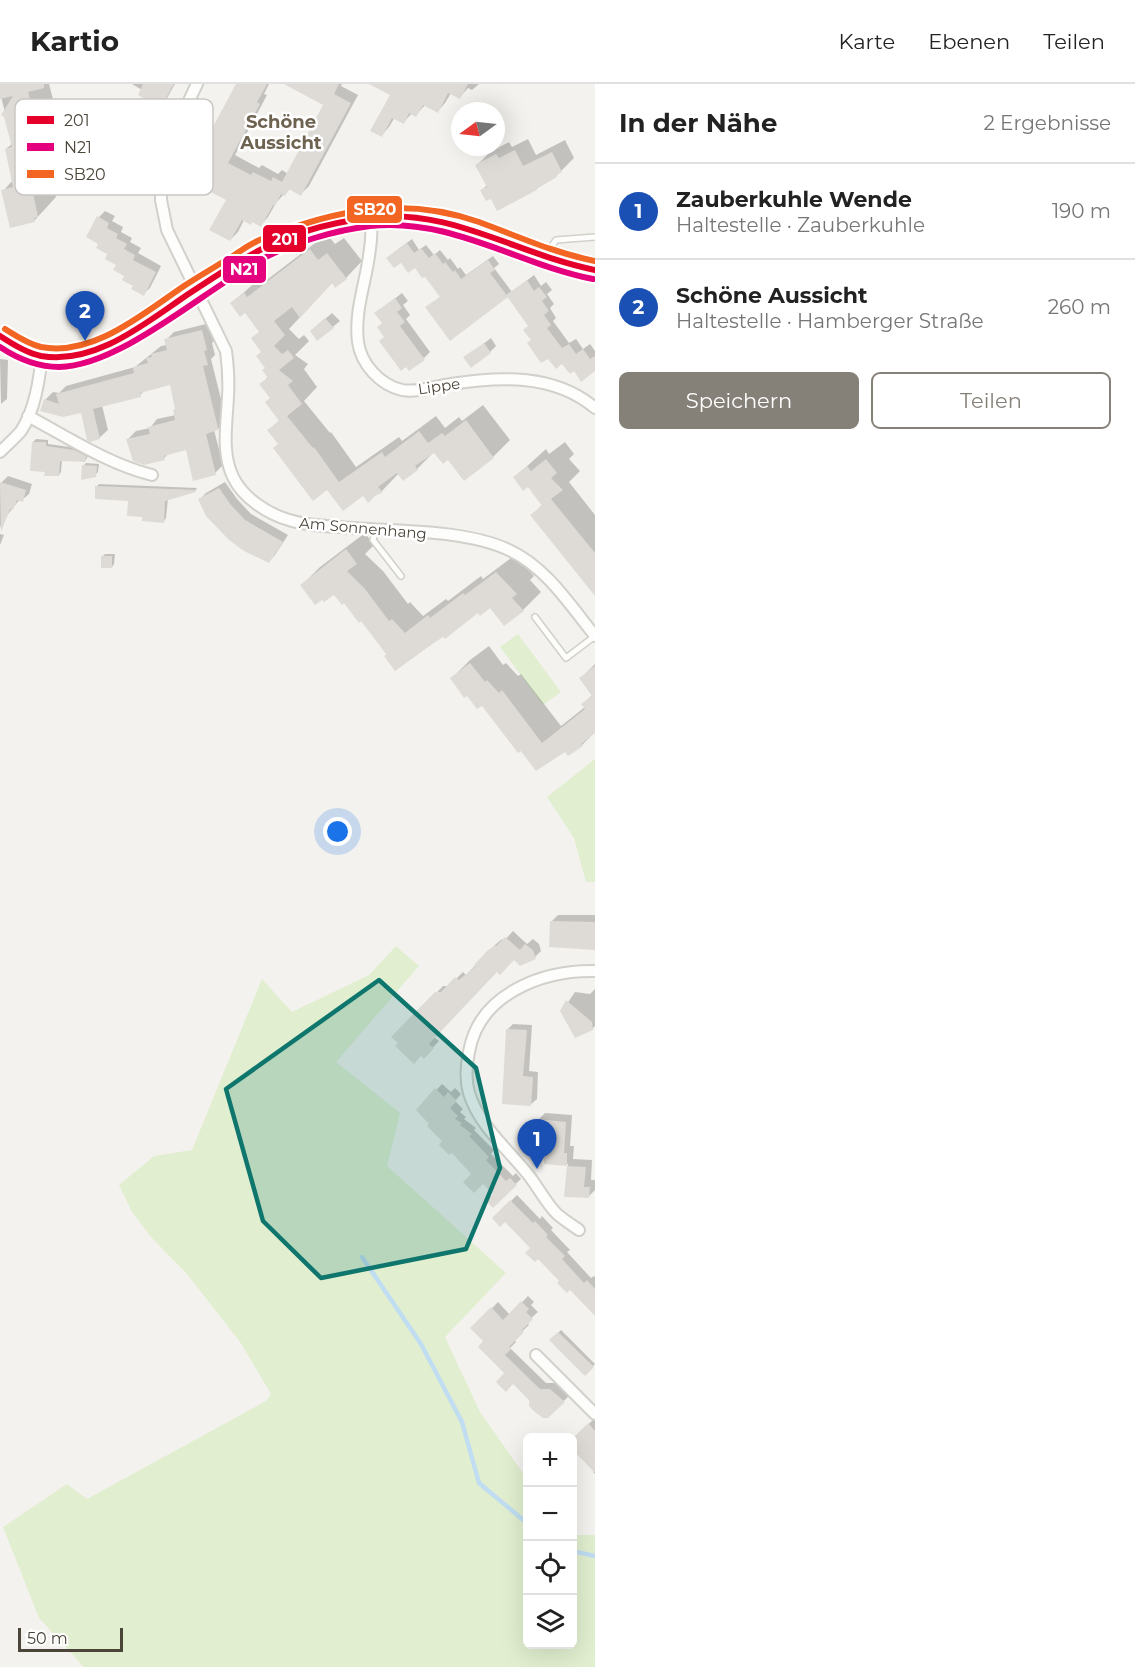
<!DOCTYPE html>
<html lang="de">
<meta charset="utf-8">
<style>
body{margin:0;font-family:Montserrat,sans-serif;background:#f6f6f6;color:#222}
.controls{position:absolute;right:18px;bottom:18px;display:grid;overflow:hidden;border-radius:9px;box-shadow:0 6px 24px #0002}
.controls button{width:54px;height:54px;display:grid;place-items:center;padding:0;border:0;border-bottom:2px solid #e0e0e0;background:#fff;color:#222;font:30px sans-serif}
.compass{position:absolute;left:451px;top:18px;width:54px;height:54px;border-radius:50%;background:#fff;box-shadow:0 6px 24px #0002;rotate:255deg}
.scale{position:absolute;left:18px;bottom:15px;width:105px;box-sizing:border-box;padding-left:6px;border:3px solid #4b4439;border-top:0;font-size:16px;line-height:21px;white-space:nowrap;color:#4b4439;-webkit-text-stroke:4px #fff;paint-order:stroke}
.you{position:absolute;left:338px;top:748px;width:21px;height:21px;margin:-15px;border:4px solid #fff;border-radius:50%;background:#1a73e8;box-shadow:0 0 0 9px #1a73e833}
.badge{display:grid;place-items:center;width:39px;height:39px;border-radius:50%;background:#868178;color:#fff;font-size:20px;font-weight:700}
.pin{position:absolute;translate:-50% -50px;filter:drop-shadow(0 2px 3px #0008)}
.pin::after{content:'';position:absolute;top:32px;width:21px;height:18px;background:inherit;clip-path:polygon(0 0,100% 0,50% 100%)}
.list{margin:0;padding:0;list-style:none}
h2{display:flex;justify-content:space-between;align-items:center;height:78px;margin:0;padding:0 24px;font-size:26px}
h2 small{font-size:20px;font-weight:400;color:#767676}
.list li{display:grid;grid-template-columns:39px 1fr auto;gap:18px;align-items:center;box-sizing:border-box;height:96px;padding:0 24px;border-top:2px solid #e0e0e0}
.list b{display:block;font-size:22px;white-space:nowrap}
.list p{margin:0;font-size:20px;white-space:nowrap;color:#767676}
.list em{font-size:20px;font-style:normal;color:#767676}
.actions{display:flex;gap:12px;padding:18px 24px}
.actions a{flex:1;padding:14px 0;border:2px solid #868178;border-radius:9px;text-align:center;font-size:21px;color:#868178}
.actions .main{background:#868178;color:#fff}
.icon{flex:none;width:33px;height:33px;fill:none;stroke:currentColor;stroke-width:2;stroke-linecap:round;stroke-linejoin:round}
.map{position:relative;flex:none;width:595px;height:1583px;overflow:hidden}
header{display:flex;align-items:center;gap:36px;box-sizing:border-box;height:84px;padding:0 30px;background:#fff;border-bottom:2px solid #e0e0e0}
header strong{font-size:28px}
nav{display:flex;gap:33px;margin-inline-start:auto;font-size:21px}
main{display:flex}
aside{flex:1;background:#fff}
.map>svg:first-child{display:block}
</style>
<header>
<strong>Kartio</strong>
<nav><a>Karte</a><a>Ebenen</a><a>Teilen</a></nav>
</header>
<main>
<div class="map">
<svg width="595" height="1583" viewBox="0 0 595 1583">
<rect width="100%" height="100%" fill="#f4f2ee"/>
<path fill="#e1eecf" d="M518,550L561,608L543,621L500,563Z
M595,675V798H586L574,754L547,713Z
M396,862L419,882L336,978L400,1029L387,1082L506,1189L445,1253L480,1328L527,1395L528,1560H572L573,1451H595V1583H84L39,1534L3,1443L67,1400L87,1415L266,1317L271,1310L240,1258L187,1190L151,1153L132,1128L119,1101L154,1072L192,1066L262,895L292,928L369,891Z"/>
<path fill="#0003" d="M0,0H49L54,19L44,29L48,46L52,45L59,66L56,68L59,77L50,86L56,113L34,137L3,107L13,96L6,65L13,59L0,9Z
M132,0H175L163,21L158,26L142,6Z
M238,0H269L264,10L267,11L235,71L259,84L262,81L278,90L282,86L288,90L325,21L287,0H342L341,2L358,11L309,102L301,110L291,104L284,110L276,119L268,133L261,141L253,137L244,136L238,148L230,156L228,116L191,96Z
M372,0H479L472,6L468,4L460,13L451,9L445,19L438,27L426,20L416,31L411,30L404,38L395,33L389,43L382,51L392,10Z
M528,55L536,71L565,56L574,74L556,92L536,105L497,125L491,113L482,106L487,101L477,81L490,68L509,58L512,63Z
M105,127L115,132L112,137L123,143L121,148L132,154L130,158L141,164L138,169L161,182L150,204L143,210L109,170L99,133Z
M327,150L335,160L344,154L362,177L346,194L333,198L289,245L299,255L304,251L309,257L295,271L308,280L304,285L317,303L304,317L330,349L331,348L356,383L399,353L402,357L436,332L445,344L459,333L462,337L483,321L510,356L493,373L464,395L448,374L435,367L417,385L399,389L382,407L363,410L328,404L269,346L280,336L271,314L261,300L269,292L260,247L245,227L232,219L261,193L264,198Z
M412,155L419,166L426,161L434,171L440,166L448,176L450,174L458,185L460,183L466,191L493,172L499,180L494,184L512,208L534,191L541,202L546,198L552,206L547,210L554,220L550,224L556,234L553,237L569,259L576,255L583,265L590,260L595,267V286L574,285L532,256L530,241L508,211L427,224L441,212L425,190L393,169Z
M402,209L408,217L403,221L410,231L406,235L430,268L424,274L386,252L383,239L376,229Z
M332,229L340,237L318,255V241Z
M210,239L214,257L212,259L215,271L211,275L226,335L218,345L214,346L223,381L215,389L187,364L170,368L164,374L128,355L136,347L150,344L157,335L176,331L177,324L171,300L145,306L140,311L102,321L108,346L99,354L82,327L63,332L45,316L53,308L59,309L66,302L135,283L161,262L167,261L166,256L174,248Z
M491,254L496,262L490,268L465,274Z
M0,275L8,276L7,315L1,320Z
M36,355L48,356V360L77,364L88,370L87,374L85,377L62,376L61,388L59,391L33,358Z
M565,358L574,370L569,375L580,387L569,398L595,431V510L532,431L543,420L529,401L515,393L546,365L549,370Z
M86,379L99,380L98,388L95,391L83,382Z
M8,392L32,400L29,410L22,416L20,415L5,434H3L0,444V400Z
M225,398L237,415L251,430L288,451L275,471L269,477L200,415L206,409Z
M99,400L197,404L195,407L168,415L166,434L164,437L144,432L130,416L97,402Z
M365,449L374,461L365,470L383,487L408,520L410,518L423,532L446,515L448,517L481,492L483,495L515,471L534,492L530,496L541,508L523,526L504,540L491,522L479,527L444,551L388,570L362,535L334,509L302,501L320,483Z
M0,450L4,451L0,461Z
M105,470H115L114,480L112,483L103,472Z
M489,562L503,581L506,579L518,592L521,590L561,642L585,623L583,620L593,610L581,594L595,580V648L582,661L565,666L536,685L483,620L452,594L470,576Z
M558,831H595V864L552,837Z
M513,847L527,860L533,855L539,860L541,867L535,873L514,874L497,886L434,953L439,957L424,973L393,953L443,902H449L463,888L466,891L496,860L502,855L504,857Z
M595,905V942L592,945L562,927L575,908L590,910Z
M513,940L532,941L529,987L538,988L537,1015L530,1021L507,946Z
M442,1000L451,1008L455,1004L461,1010L455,1017L463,1025L460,1028L466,1033L464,1035L476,1044L474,1046L494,1066L491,1070L513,1092L516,1089L521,1095L493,1122L495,1110L452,1067L431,1040L418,1026Z
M545,1029L572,1031L570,1062H574L573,1075L592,1076L591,1096H595V1106L588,1113L566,1111L568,1080L545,1079L546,1067L538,1036Z
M517,1111L540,1135L542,1132L553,1144L551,1146L570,1166L567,1168L591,1194L594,1192L595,1193V1229L561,1197L505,1136L494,1134Z
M528,1212L534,1218L531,1221L538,1228L527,1238L529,1241L514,1255L516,1258L510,1264L546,1299H556L570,1311L548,1332L506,1289L486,1257L473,1244L498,1218L510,1231Z
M561,1246L595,1280L585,1290L551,1256Z
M595,1334V1390L593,1388L595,1386L572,1364V1356Z"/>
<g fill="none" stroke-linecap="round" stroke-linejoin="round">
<path stroke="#c0ddf1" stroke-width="4.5" d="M362,1173L421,1260L462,1338L479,1399L528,1440
M572,1467L595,1472"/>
</g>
<path fill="#dedbd6" d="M0,0H44V4L28,8L36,38L24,42L30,63L34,62L42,85L38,86L41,96L31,99L38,133L34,134L35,138L10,144L1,106L13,103L5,65L12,63L4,33L1,31L13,12L0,15Z
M143,0H174L158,28L146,21L148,17L138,11Z
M236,0H267L257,18L260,20L228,79L251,91L253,88L271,97L273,93L282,98L323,21L284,0H339L334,10L351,19L301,112L289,105L285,112L281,110L275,122L273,121L261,143L252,138L251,141L242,136L230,157L209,146L226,116L189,97L192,91L188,89Z
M369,0H468L460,15L448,9L438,29L423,21L416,33L409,29L404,40L392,34L382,53L370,47L390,11Z
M515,66L523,82L552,68L562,88L556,91L557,93L536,105L537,106L497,127L491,115L486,117L480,106L487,103L475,81L496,70L499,74Z
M97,132L109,139L107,144L118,150L116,154L127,160L124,165L135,171L133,176L156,188L144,212L131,205L133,202L122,196L124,192L113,186L116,181L105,175L107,170L96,164L98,160L86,153Z
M407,159L414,169L421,164L429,174L435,169L443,180L445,178L453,188L455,186L461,195L488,176L495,186L490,189L508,213L450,257L425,223L440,213L425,193L422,194L415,184L408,189L401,179L394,184L386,174Z
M310,165L318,176L327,169L347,195L335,204L332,199L300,234L292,223L274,237L285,251L274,262L282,270L288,266L294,274L279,286L293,297L288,301L302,320L287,332L313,364L314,363L339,398L382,368L385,373L419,347L428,359L442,349L445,352L466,336L494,374L464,397L448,376L443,380L434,369L415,382L418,386L403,397L397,389L378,403L383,408L375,412L368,419L363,412L343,427L327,406L313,417L273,364L278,360L267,346L279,337L265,318L270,314L259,300L268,294L262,286L265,284L256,272L261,268L251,254L259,248L245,229L240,233L230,219L244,208L247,213Z
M527,196L534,207L539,203L547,213L542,217L549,227L544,231L551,241L547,244L562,264L569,260L576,270L583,265L590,275L595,272V287L581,298L574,287L570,290L562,280L556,285L548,275L541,279L527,259L531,256L523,246L528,242L506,211Z
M395,214L402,224L397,228L405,238L400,242L425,276L409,287L406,283L401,287L379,257L384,253L377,243L382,239L374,229Z
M325,234L334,244L317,257L310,247Z
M202,246L207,266L204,267L208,281L203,282L218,344V346L206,350L216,391L193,397L186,366L164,372L165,376L144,381L133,377L126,355L150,350L148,343L175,336L173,326L175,325L170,301L140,309L141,313L93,325L100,355L90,358L87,356L81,329L63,333L40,327L44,315L59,320L56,310L134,289L133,283L148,279L146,274L152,273L151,270L167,266L164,255Z
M484,259L491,269L471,284L463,273Z
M32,358H46V362L74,366L86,372L85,378L60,377L59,392H44L45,388L30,387Z
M546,375L557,389L551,394L563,406L551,415L595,469V512L530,431L542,422L528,403L523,407L513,393L527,382L531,387Z
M82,381L97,382L96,393L81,396Z
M0,398L26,406L23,418L17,416L13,426L10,425L1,448Z
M95,402L195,406L196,408L165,417L164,439L142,437V433L127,432L128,417L95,415Z
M219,404L231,421L245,436L283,458L269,479L244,467L229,456L206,432L198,415Z
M346,465L357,480L347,487L365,505L389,537L392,535L405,549L428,531L430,534L463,509L465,511L496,488L517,510L512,514L524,527L504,542L490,524L480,532L478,529L445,555L443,553L431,561L395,587L384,572L386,570L361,537L359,539L344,519L342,521L334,511L324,518L322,516L315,521L300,501Z
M101,472H112V484H101Z
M470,579L485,598L487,596L499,609L502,606L542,659L585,625L581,620L592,612L579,594L595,582V649L581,660L583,662L568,672L565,668L536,687L521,667L518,669L482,622L477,625L467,612L464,614L450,594Z
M550,837L595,838V866L549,863Z
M505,853L520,866L525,860L533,866L536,875L520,882L514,876L500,891L497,888L429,960L434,964L424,975L421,972L414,980L395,962L398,959L391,953L435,908H441L455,893L459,896L476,882L474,881L487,867L495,861L496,862Z
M566,916L592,938L593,946L575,954L560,927Z
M506,945L527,946L523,992L533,993L531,1022L502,1020Z
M435,1004L444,1013L448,1008L457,1017L450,1024L458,1032L455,1035L462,1039L460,1041L472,1050L469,1052L489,1073L486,1076L506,1097L510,1094L517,1101L493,1124L486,1117L493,1110L483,1100L474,1109L463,1098L471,1090L452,1069L449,1071L439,1061L442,1057L427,1042L429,1040L416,1026Z
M536,1035L566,1038L564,1069H567V1082L586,1083L584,1103H590L589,1114L564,1113L567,1082L544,1080V1068L534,1067Z
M510,1116L533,1139L535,1137L548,1151L546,1153L565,1172L562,1175L584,1199L587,1196L595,1205V1232L570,1206L567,1209L557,1199L559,1197L538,1175L535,1178L525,1169L530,1164L505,1138L500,1143L492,1134Z
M521,1217L529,1225L526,1228L533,1235L522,1246L524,1248L509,1263L511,1265L505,1271L540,1305H550L565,1318L548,1334H543L535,1328L529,1322V1316L513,1300L506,1308L496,1298L504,1289L478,1263L483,1257L470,1244L491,1223L503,1236Z
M558,1248L594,1283L585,1292L549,1256Z
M588,1339L595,1347V1389L573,1366V1354Z"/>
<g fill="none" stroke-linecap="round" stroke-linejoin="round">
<defs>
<path id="service" d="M545,172L556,156L595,153
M376,446L373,456L401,492
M535,533L566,574L595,552"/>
<path id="minor" d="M197,0L170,56L161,88V116L167,146L226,267C228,282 229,297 228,312C227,339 221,368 233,393C243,414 268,430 289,436C304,441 323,442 339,443C390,448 462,444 509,466C546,483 570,521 595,552
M372,132C371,142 372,153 370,164C367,196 354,225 358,258C361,280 380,301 402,306C417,309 436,302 451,300C500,292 555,290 595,324
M28,332C67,353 108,380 152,391
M0,368C7,361 15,354 21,347C35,326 39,297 42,272
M579,1146C572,1141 564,1136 557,1130C547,1120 539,1105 530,1093C509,1066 479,1042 469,1009C465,995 466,982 469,968C479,910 542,886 595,887
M536,1271L595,1330"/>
<path id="tertiary" d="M0,252C13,261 25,268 40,272C93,284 155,232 196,205C209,197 222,189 235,181C245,175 255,167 266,163C340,134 397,119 474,146C514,161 552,179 595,186"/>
</defs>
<use href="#service" stroke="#d2d0cb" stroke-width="8"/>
<use href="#minor" stroke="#d2d0cb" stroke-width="14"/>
<use href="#tertiary" stroke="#d2d0cb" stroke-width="16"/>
<use href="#service" stroke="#fdfdfc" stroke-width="5"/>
<use href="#minor" stroke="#fdfdfc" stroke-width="10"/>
<use href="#tertiary" stroke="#fdfdfc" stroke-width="14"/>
<defs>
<path id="bus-1" d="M0,252C12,260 26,269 41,272C94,281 143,241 184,213C208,197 233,180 258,167C290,150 330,139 366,134C448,122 518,171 595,186"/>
<path id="bus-2" d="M0,263C18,275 37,283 59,283C121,282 206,205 262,175C292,159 336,146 370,142C450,133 517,180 593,195"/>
<path id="bus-3" d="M5,245C16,252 28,260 41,263C93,273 144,229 184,202C199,192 215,183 231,173C241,167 251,159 262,155C334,126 403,111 479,138C517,152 554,169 595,177"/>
</defs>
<use href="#bus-1" stroke="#fff" stroke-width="10"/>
<use href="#bus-2" stroke="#fff" stroke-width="10"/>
<use href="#bus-3" stroke="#fff" stroke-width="10"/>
<use href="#bus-1" stroke="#e4002b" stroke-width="6"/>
<use href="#bus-2" stroke="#e5007d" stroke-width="6"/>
<use href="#bus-3" stroke="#f26522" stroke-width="6"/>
</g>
<path fill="#0f766e" fill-opacity="0.2" stroke="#0f766e" stroke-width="4.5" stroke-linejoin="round" d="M379,896L476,984L500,1084L466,1165L321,1194L263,1137L226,1005Z"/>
<g text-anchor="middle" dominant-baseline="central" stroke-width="5" stroke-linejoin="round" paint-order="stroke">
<g font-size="15" fill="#4b4439" stroke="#fff">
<text transform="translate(439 302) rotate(-8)">Lippe</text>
<text transform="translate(363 444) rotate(5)">Am Sonnenhang</text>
</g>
<g font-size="18" font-weight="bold" fill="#6e6250" stroke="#fff">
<text x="281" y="38">Schöne<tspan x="281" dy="21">Aussicht</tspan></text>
</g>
</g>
<rect x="15" y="15" width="198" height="96" rx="9" fill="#fff" stroke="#c9c7c4" stroke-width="1.5"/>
<rect x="27" y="32" width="27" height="8" fill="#e4002b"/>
<rect x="27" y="59" width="27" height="8" fill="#e5007d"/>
<rect x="27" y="86" width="27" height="8" fill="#f26522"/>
<g font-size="16" fill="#4b4439">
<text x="64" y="42">201</text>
<text x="64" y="69">N21</text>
<text x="64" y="96">SB20</text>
</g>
<g stroke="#fff" stroke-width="2">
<rect x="346" y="111" width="57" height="29" rx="6" fill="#f26522"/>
<rect x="262" y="140" width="45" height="29" rx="6" fill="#e4002b"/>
<rect x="222" y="171" width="45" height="29" rx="6" fill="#e5007d"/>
</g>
<g font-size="16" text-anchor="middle" font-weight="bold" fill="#fff">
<text x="375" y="131">SB20</text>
<text x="285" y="161">201</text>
<text x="244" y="191">N21</text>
</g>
</svg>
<div class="controls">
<button>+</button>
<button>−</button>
<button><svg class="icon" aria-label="locate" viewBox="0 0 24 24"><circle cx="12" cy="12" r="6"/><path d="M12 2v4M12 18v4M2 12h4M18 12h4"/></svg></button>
<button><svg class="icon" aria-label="layers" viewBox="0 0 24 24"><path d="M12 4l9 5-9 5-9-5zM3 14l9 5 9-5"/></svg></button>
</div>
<svg class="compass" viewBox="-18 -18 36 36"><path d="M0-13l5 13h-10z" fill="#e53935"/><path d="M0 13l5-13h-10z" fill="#767676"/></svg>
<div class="scale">50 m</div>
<div class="you"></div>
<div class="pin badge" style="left:537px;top:1085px;background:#1a4fb4">1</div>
<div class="pin badge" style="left:85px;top:257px;background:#1a4fb4">2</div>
</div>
<aside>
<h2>In der Nähe<small>2 Ergebnisse</small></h2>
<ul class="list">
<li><span class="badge" style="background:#1a4fb4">1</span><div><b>Zauberkuhle Wende</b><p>Haltestelle · Zauberkuhle</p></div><em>190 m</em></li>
<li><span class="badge" style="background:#1a4fb4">2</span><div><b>Schöne Aussicht</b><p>Haltestelle · Hamberger Straße</p></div><em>260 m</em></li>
</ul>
<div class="actions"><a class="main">Speichern</a><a>Teilen</a></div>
</aside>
</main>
